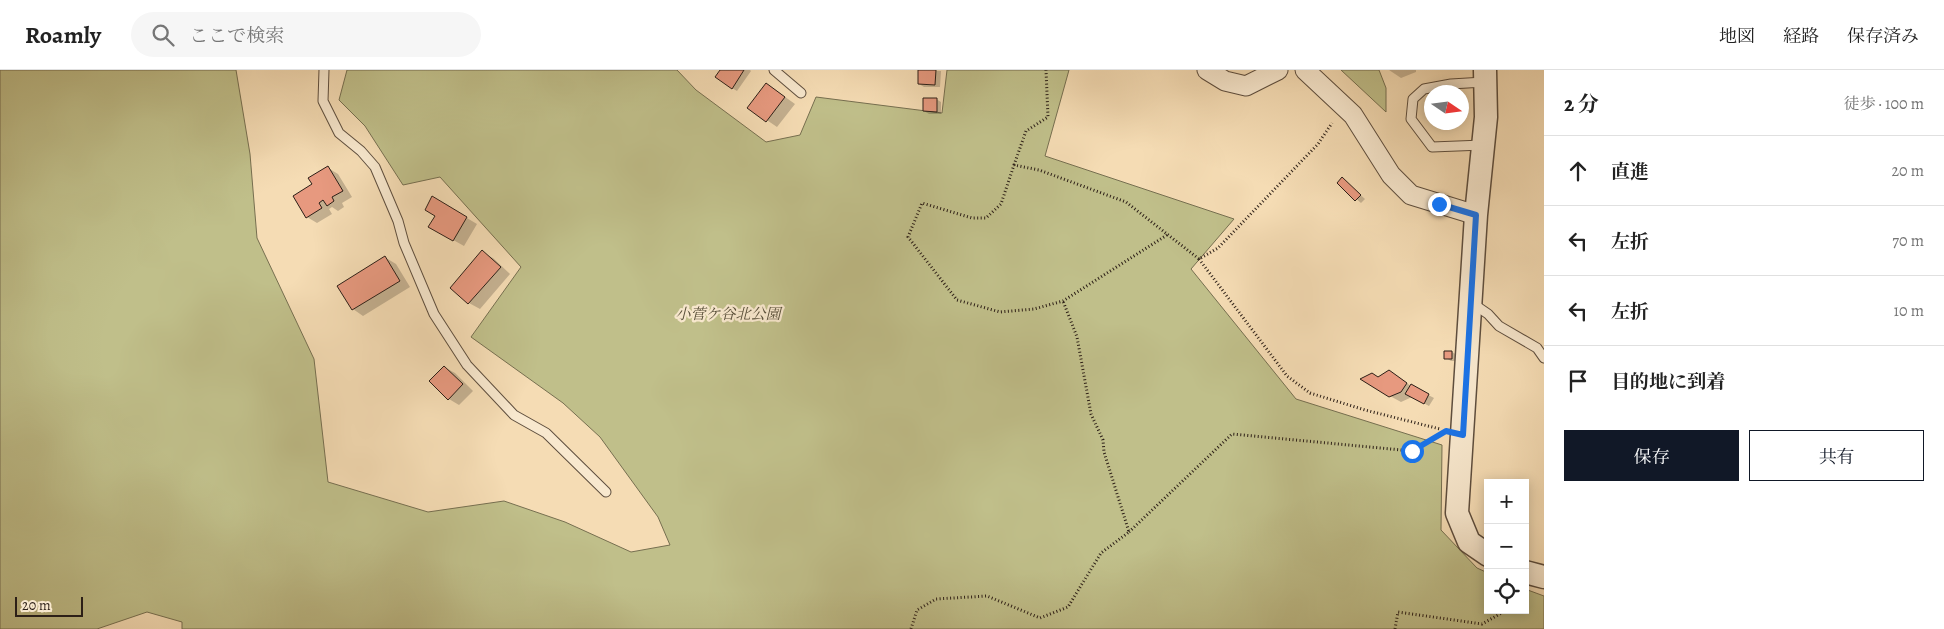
<!DOCTYPE html>
<html lang="ja">
<meta charset="utf-8">
<style>
body{margin:0;font-family:Alegreya,"Noto Serif JP",serif;background:#f6f6f6;color:#222}
.controls{position:absolute;right:15px;bottom:15px;display:grid;overflow:hidden;border-radius:0px;box-shadow:0 2px 12px #0003}
.controls button{width:45px;height:45px;display:grid;place-items:center;padding:0;border:0;border-bottom:1px solid #e0e0e0;background:#fff;color:#222;font:25px sans-serif}
.compass{position:absolute;left:1424px;top:15px;width:45px;height:45px;border-radius:50%;background:#fff;box-shadow:0 2px 12px #0003;rotate:103deg}
.scale{position:absolute;left:15px;bottom:12px;width:68px;box-sizing:border-box;padding-left:5px;border:2px solid #2c1f17;border-top:0;font-size:14px;line-height:18px;white-space:nowrap;color:#2c1f17;-webkit-text-stroke:4px #f8e8ce;paint-order:stroke}
.stop{position:absolute;width:15px;height:15px;margin:-11px;border:4px solid #1a73e8;border-radius:50%;background:#fff}
.stop.end{background:#1a73e8;border-color:#fff;box-shadow:0 1px 5px #0008}
.list{margin:0;padding:0;list-style:none}
h2{display:flex;justify-content:space-between;align-items:center;height:65px;margin:0;padding:0 20px;font-size:21px}
h2 small{font-size:16px;font-weight:400;color:#767676}
.list li{display:grid;grid-template-columns:32px 1fr auto;gap:15px;align-items:center;box-sizing:border-box;height:70px;padding:0 20px;border-top:1px solid #e0e0e0}
.list b{display:block;font-size:19px;white-space:nowrap}
.list em{font-size:16px;font-style:normal;color:#767676}
.actions{display:flex;gap:10px;padding:15px 20px}
.actions a{flex:1;padding:11px 0;border:1px solid #111827;border-radius:0px;text-align:center;font-size:18px;color:#111827}
.actions .main{background:#111827;color:#fff}
.icon{flex:none;width:28px;height:28px;fill:none;stroke:currentColor;stroke-width:2;stroke-linecap:round;stroke-linejoin:round}
.map{position:relative;flex:none;width:1544px;height:559px;overflow:hidden}
header{display:flex;align-items:center;gap:30px;box-sizing:border-box;height:70px;padding:0 25px;background:#fff;border-bottom:1px solid #e0e0e0}
header strong{font-size:24px}
nav{display:flex;gap:28px;margin-inline-start:auto;font-size:18px}
.search{width:350px;height:45px;background:#f6f6f6;display:flex;align-items:center;gap:12px;box-sizing:border-box;padding:0 18px;border-radius:28px;color:#767676;font-size:19px}
main{display:flex}
aside{flex:1;background:#fff}
.map>svg:first-child{display:block}
</style>
<header>
<strong>Roamly</strong>
<div class="search"><svg class="icon" aria-label="search" viewBox="0 0 24 24"><circle cx="10" cy="10" r="6"/><path d="M15 15l6 6"/></svg>ここで検索</div>
<nav><a>地図</a><a>経路</a><a>保存済み</a></nav>
</header>
<main>
<div class="map">
<svg width="1544" height="559" viewBox="0 0 1544 559">
<rect width="100%" height="100%" fill="#f5dcb4"/>
<filter id="stains"><feTurbulence type="fractalNoise" baseFrequency=".004" numOctaves="4"/><feColorMatrix values="0 0 0 0 .2 0 0 0 0 .09 0 0 0 0 .02 0 0 0 .5 -.17"/></filter>
<radialGradient id="worn" r=".72"><stop offset=".6" stop-color="#630" stop-opacity="0"/><stop offset="1" stop-color="#630" stop-opacity=".3"/></radialGradient>
<path fill="#c0bf8a" stroke="#766f50" d="M0,0H236L250,84L257,168L314,289L328,412L428,442L504,431L565,452L631,482L670,475L658,447L600,367L563,333L471,267L521,197L440,107L403,115L365,56L339,30L347,0H677L696,20L766,72L800,65L816,27L942,43L947,0H1069L1045,86L1234,149L1191,199L1296,329L1442,375L1441,460L1477,498L1488,503V540H1525V519L1544,526V559H182V552L147,542L97,559H0Z
M1341,0H1379L1386,18V42Z"/>
<path fill="#0003" d="M721,0H750L751,1L737,21L732,18Z
M920,0L941,1L940,17H924L919,14Z
M1389,0H1416V2L1401,8Z
M767,14L795,34L777,57L749,38Z
M936,29L941,32V44H929L924,41Z
M328,98L338,104L352,127L342,133L344,137L338,141L332,137L329,139L332,144L317,153L307,147L314,115Z
M1343,109L1365,129L1361,133L1339,113Z
M433,128L477,154L464,176L430,157L436,146Z
M482,182L493,188L510,204L480,239L469,233L452,218Z
M386,188L396,194L410,217L363,246L353,239Z
M1452,282L1457,285V291H1451L1446,288Z
M444,297L455,303L473,321L459,335L449,329L430,311Z
M1389,301L1411,316L1434,328L1429,336L1412,327L1401,332L1390,326L1378,308Z"/>
<path fill="#e7997f" stroke="#2c1f17" d="M720,0H744L732,19L715,7Z
M918,0H936L935,15L918,14Z
M766,13L785,27L766,52L747,38Z
M923,28H937V42L923,41Z
M328,96L343,121L332,127L334,131L327,136L323,130L319,133L322,138L306,148L293,126L312,114L308,108Z
M1342,107L1361,125L1355,131L1337,113Z
M432,126L467,147L453,171L428,157L435,146L425,140Z
M482,180L501,197L468,234L450,218Z
M385,186L400,211L352,240L337,216Z
M1444,281H1452V289H1444Z
M444,296L463,314L448,330L429,311Z
M1389,300L1407,313L1401,322L1389,327L1360,309L1372,303L1378,307Z
M1411,314L1429,324L1424,334L1405,324Z"/>
<g fill="none" stroke-linecap="round" stroke-linejoin="round">
<defs>
<path id="service" d="M324,0L323,31L339,63L361,81L375,97L398,151L404,173L434,244L467,295L514,345L546,363L606,422
M774,0L801,23
M1483,75L1432,77L1411,49L1413,29L1424,19L1451,14L1484,12
M1472,233L1488,244L1499,256L1537,278L1544,288"/>
<path id="minor" d="M1207,0L1225,11L1246,16L1278,0
M1305,0L1353,45L1391,105L1411,125L1476,145"/>
<path id="tertiary" d="M1485,0L1486,47L1476,145L1457,443L1469,472L1488,485
M1525,502L1544,507"/>
</defs>
<use href="#service" stroke="#5e4e3e" stroke-width="11"/>
<use href="#minor" stroke="#5e4e3e" stroke-width="21"/>
<use href="#tertiary" stroke="#5e4e3e" stroke-width="25"/>
<path stroke="#2c1f17" stroke-width="3" stroke-dasharray="1 2.5" stroke-linecap="butt" d="M1014,95L1026,61L1048,47L1046,0
M1167,165L1063,231L1034,239L1000,242L957,230L908,167L922,133L972,148H986L1001,134L1014,95L1039,100L1126,132L1199,189L1218,178L1318,74L1332,53
M1199,189L1287,306L1310,323L1365,340L1440,359
M1129,462L1232,364L1412,381L1439,365
M911,559L917,540L936,529L987,526L1040,548L1068,537L1101,483L1129,462L1104,382L1103,370L1091,344L1077,267L1063,231
M1395,559L1398,542L1482,554L1507,540"/>
<use href="#service" stroke="#f8e8ce" stroke-width="9"/>
<use href="#minor" stroke="#f8e8ce" stroke-width="19"/>
<use href="#tertiary" stroke="#f8e8ce" stroke-width="22"/>
</g>
<g fill="none" stroke-linecap="round" stroke-linejoin="round">
<path stroke="#1a73e8" stroke-width="6" d="M1412,381L1446,361L1463,365L1476,145L1439,134"/>
</g>
<g text-anchor="middle" dominant-baseline="central" stroke-width="4.5" stroke-linejoin="round" paint-order="stroke">
<g font-size="15" font-style="italic" fill="#584f3a" stroke="#f8e8ce">
<text x="728" y="244">小菅ケ谷北公園</text>
</g>
</g>
<rect width="100%" height="100%" filter="url(#stains)"/>
<rect width="100%" height="100%" fill="url(#worn)"/>
</svg>
<div class="controls">
<button>+</button>
<button>−</button>
<button><svg class="icon" aria-label="locate" viewBox="0 0 24 24"><circle cx="12" cy="12" r="6"/><path d="M12 2v4M12 18v4M2 12h4M18 12h4"/></svg></button>
</div>
<svg class="compass" viewBox="-18 -18 36 36"><path d="M0-13l5 13h-10z" fill="#e53935"/><path d="M0 13l5-13h-10z" fill="#767676"/></svg>
<div class="scale">20 m</div>
<div class="stop" style="left:1412px;top:381px"></div>
<div class="stop end" style="left:1439px;top:134px"></div>
</div>
<aside>
<h2>2 分<small>徒歩 · 100 m</small></h2>
<ul class="list">
<li><svg class="icon" aria-label="ahead" viewBox="0 0 24 24"><path d="M12 20V5M6 11l6-6 6 6"/></svg><div><b>直進</b></div><em>20 m</em></li>
<li><svg class="icon" aria-label="left" viewBox="0 0 24 24"><path d="M17 20v-9H6M10 6l-5 5 5 5"/></svg><div><b>左折</b></div><em>70 m</em></li>
<li><svg class="icon" aria-label="left" viewBox="0 0 24 24"><path d="M17 20v-9H6M10 6l-5 5 5 5"/></svg><div><b>左折</b></div><em>10 m</em></li>
<li><svg class="icon" aria-label="arrive" viewBox="0 0 24 24"><path d="M6 21V4h12l-3 4 3 4H6"/></svg><div><b>目的地に到着</b></div></li>
</ul>
<div class="actions"><a class="main">保存</a><a>共有</a></div>
</aside>
</main>
